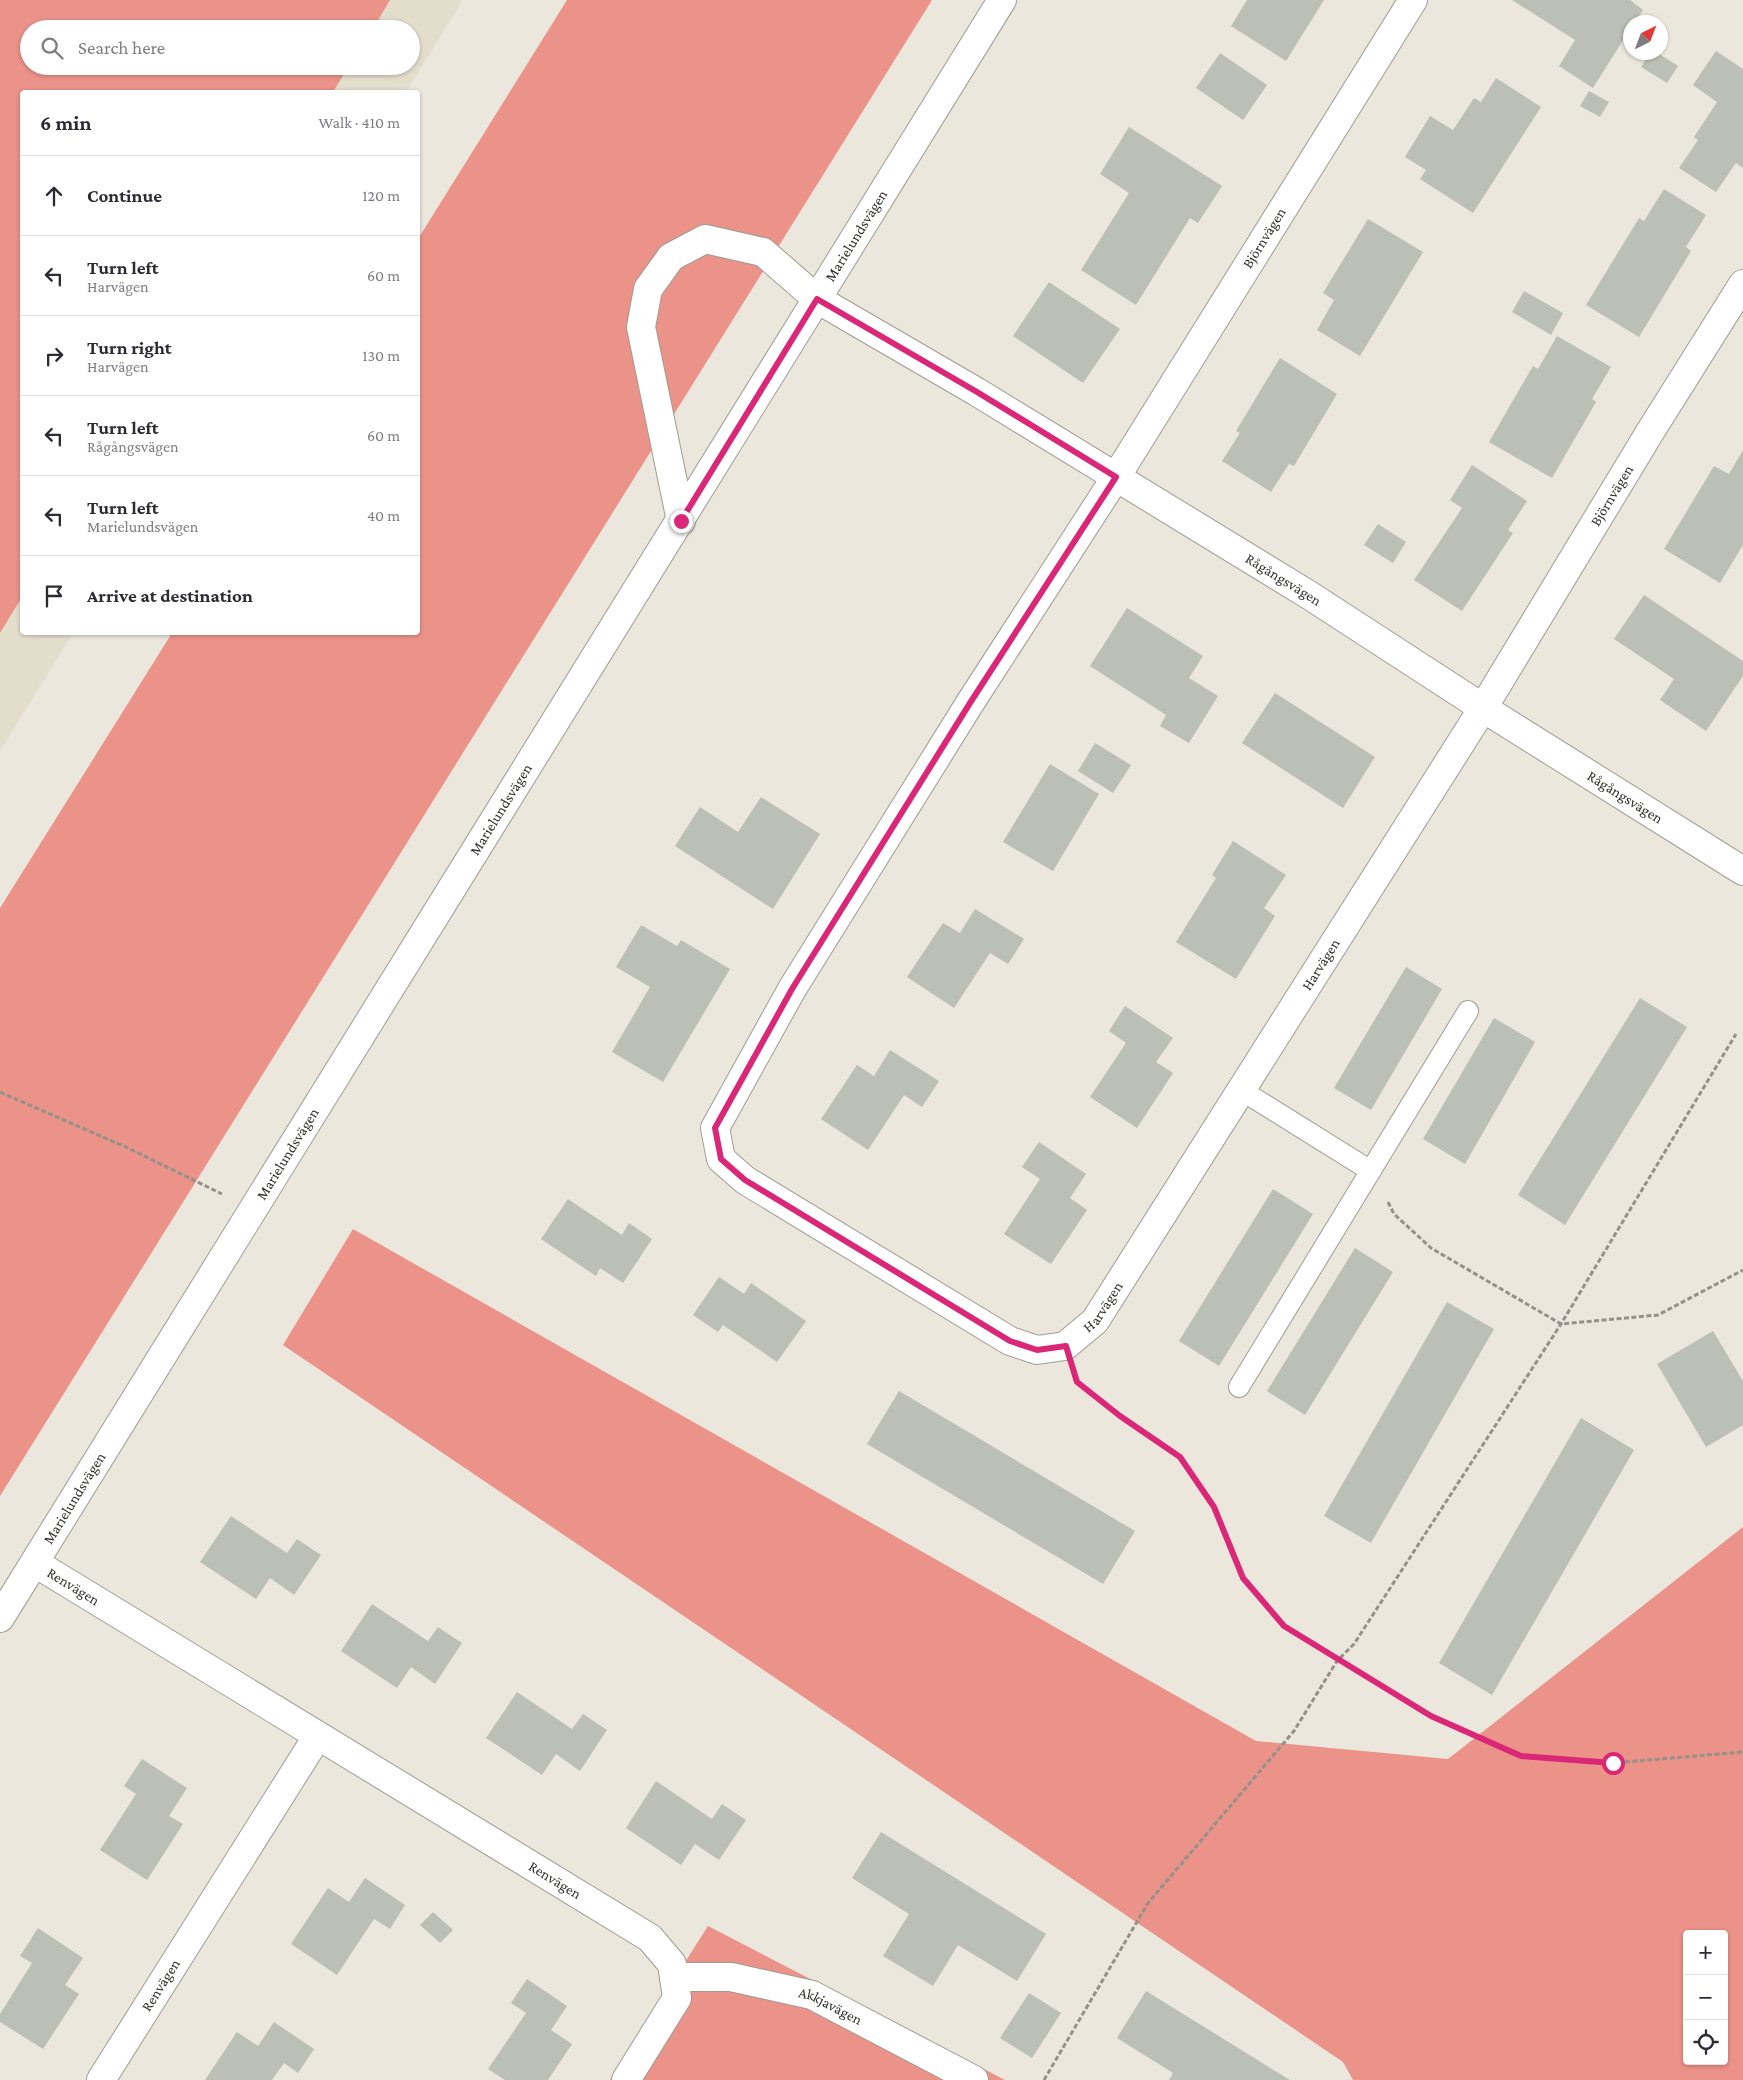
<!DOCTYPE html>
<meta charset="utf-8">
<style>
body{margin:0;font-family:"Crimson Pro",serif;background:#f2f2f3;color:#2b2b33}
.controls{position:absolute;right:15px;bottom:15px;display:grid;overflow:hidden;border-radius:5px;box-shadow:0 1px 4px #0004}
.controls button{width:45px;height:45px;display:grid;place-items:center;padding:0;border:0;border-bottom:1px solid #e1e1e2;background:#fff;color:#2b2b33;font:25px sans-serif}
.compass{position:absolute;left:1623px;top:15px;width:45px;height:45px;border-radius:50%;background:#fff;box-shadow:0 1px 4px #0004;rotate:42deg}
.stop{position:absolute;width:15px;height:15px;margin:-11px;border:4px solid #db2777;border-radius:50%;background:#fff}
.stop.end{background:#db2777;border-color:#fff;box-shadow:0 1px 5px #0008}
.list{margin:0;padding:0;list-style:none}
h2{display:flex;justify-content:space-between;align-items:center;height:65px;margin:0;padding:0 20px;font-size:21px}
h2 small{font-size:16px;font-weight:400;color:#7c7c81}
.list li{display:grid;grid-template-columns:32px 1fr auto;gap:15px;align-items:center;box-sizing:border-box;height:80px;padding:0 20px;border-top:1px solid #e1e1e2}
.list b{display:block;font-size:19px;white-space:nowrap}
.list p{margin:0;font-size:16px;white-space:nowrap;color:#7c7c81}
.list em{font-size:16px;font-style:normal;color:#7c7c81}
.icon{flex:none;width:28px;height:28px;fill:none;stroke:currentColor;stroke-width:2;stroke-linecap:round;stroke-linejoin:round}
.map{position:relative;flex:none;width:1743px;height:2080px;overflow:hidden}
.search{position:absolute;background:#fff;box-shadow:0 1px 4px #0004;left:20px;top:20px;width:400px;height:55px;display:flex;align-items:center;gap:12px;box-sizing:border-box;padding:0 18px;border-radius:28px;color:#7c7c81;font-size:19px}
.panel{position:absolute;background:#fff;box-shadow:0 1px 4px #0004;left:20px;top:90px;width:400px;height:545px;border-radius:5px}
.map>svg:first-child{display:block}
</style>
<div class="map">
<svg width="1743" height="2080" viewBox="0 0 1743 2080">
<rect width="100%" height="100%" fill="#ebe7dd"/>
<path fill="#e3ddcc" d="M390,0H463L406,92H333L349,66H411V29H373Z
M22,597V632L73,633L0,751V633Z"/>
<path fill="#eb9289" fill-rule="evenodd" d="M0,0H390L373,29H29V66H349L333,92H22V597L0,633Z
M567,0H932L0,1496V908L172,633L418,632V239Z
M353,1229L1256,1741L1448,1759L1743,1527V2080H1353L1343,2062L283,1345ZM1687,1934H1724V2061H1687Z
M708,1926L1005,2080H610Z"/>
<path fill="#bbbfb5" d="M1247,0H1324L1286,61L1231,26Z
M1512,0H1630L1643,10L1635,22H1630V29L1593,88L1559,66L1575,40Z
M1716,51L1743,69V168L1736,163L1716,192L1679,168L1698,140L1694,137L1717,102L1693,85Z
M1650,52H1656L1678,66L1667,83L1641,67Z
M1220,53L1267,85L1243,120L1196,88Z
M1496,78L1541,107L1473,213L1420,179L1426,170L1405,157L1430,116L1453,130L1474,98L1481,102Z
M1589,91L1609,102L1600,117L1580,106Z
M1129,127L1222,186L1198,223L1190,218L1136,305L1081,270L1129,193L1100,174Z
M1664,189L1706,215L1686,247L1691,251L1639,337L1586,305L1639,218L1644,221Z
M1368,219L1423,252L1360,356L1317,330L1334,300L1323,293Z
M1049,282L1120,329L1083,383L1013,336Z
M1524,291L1563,313L1551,335L1512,312Z
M1557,336L1611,367L1592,399L1596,402L1552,478L1489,442L1533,366L1538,369Z
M1280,358L1337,394L1294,466L1289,464L1271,492L1222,461L1240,433L1236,431Z
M1743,450V545L1720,583L1664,549L1714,466L1729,474Z
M1472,465L1527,501L1508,530L1513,533L1462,611L1414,580L1462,508L1450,500Z
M1378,524L1406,542L1393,563L1364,545Z
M1644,595L1743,661V676L1706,731L1660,700L1674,679L1614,639Z
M1127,608L1203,656L1189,678L1218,696L1189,743L1160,726L1166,715L1090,666Z
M1275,693L1375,757L1343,808L1242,743Z
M1095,743L1131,765L1113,793L1078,771Z
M1050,764L1099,794L1053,871L1003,842Z
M761,797L820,834L773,909L675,846L700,807L738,832Z
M1233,841L1286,875L1264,908L1275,916L1236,979L1176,942L1216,878L1212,875Z
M975,909L1024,939L1008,964L990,953L954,1008L907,977L943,923L960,933Z
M641,925L677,946L681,940L730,969L663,1082L612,1052L650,987L616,967Z
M1406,967L1442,989L1371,1110L1334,1088Z
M1640,998L1687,1027L1565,1225L1518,1195Z
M1125,1006L1173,1038L1156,1062L1173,1073L1137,1128L1090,1097L1126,1043L1109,1031Z
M1494,1018L1535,1042L1465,1164L1423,1139Z
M890,1050L939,1081L922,1107L904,1095L868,1150L821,1119L857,1065L874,1076Z
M1039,1142L1086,1174L1070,1198L1087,1210L1051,1264L1004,1234L1040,1179L1022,1167Z
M1273,1189L1313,1214L1219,1366L1179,1341Z
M568,1199L622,1235L629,1223L652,1239L623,1283L600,1268L596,1276L541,1239Z
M1355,1248L1393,1272L1305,1415L1267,1391Z
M719,1277L744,1294L751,1283L806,1321L777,1362L723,1325L718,1332L693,1315Z
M1447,1302L1494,1329L1371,1543L1324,1516Z
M1713,1331L1743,1381V1425L1706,1447L1657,1364Z
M899,1391L1135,1531L1103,1584L867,1444Z
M1581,1418L1634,1450L1492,1695L1439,1663Z
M231,1516L287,1553L297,1539L321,1555L294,1595L270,1578L256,1599L200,1562Z
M372,1604L428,1641L438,1627L462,1643L435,1684L411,1667L397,1688L341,1651Z
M517,1692L572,1729L583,1714L607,1730L580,1771L556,1754L542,1775L486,1738Z
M142,1759L187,1788L169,1816L183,1824L147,1880L100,1850L136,1794L124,1786Z
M656,1781L712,1819L722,1804L746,1820L719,1860L695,1844L681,1865L626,1828Z
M881,1832L1046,1934L1017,1981L958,1945L933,1986L883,1956L909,1914L852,1878Z
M365,1878L405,1905L390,1929L374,1919L337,1975L291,1944L328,1888L349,1902Z
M433,1912L453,1930L440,1943L420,1925Z
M38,1928L83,1958L65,1985L79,1994L43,2049L0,2022V2014L32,1963L20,1956Z
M527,1979L567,2006L551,2030L572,2044L548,2080H505L488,2069L526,2013L511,2003Z
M1146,1991L1290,2080H1169L1173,2073L1117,2038Z
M1029,1993L1061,2013L1032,2058L1000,2038Z
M274,2022L314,2049L298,2073L284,2063L272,2080H205L237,2032L258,2046Z"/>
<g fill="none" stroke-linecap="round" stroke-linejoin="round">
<defs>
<path id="lane" d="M1241,1090L1371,1171
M1239,1387L1468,1011"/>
<g id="street">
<path id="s1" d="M1413,0L1116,477L970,703L792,989L715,1128L721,1159L745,1180L1010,1341L1037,1350L1065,1346L1095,1321L1483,708L1650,432L1743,284"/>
<path id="s2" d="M681,521L641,327L648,289L671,257L705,239L763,252L817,299L977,392L1309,595L1483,708L1743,871"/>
<path id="s3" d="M35,1563L650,1938L672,1964L677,1998L626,2080"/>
<path id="s4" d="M674,1977H731L812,1995L974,2080"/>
<path id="s5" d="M101,2080L317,1737"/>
</g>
<g id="secondary">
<path id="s6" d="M0,1618L1002,0"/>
</g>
</defs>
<use href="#lane" stroke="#9f9c93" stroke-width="22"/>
<use href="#street" stroke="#9f9c93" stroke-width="30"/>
<use href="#secondary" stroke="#9f9c93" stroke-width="30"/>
<path stroke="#939189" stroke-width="3" stroke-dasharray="5 2.5" stroke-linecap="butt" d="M0,1092L128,1148L222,1194
M1388,1202L1394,1214L1431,1248L1561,1324L1658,1315L1743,1270
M1076,1380L1120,1415L1180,1457L1214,1507L1243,1578L1284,1627L1431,1716L1521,1756L1613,1763L1743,1752
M1044,2080L1148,1903L1294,1731L1337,1661L1354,1644L1561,1324L1736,1034"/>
<use href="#lane" stroke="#fff" stroke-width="20"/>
<use href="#street" stroke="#fff" stroke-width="28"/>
<use href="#secondary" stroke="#fff" stroke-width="28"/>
</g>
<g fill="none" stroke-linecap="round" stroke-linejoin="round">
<path stroke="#db2777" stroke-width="6" d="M681,521L817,299L977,392L1116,477L970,703L792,989L715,1128L721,1159L745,1180L1010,1341L1037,1350L1066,1346L1077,1382L1120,1416L1180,1457L1214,1507L1243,1578L1284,1626L1431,1716L1521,1756L1613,1763"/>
</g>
<g text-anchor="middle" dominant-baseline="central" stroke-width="4.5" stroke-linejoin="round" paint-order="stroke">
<g font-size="15" fill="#32312d" stroke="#fff">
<text stroke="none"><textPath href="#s6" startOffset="1626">Marielundsvägen</textPath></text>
<text transform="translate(1264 238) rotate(-58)">Björnvägen</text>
<text stroke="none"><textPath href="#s1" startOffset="2770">Björnvägen</textPath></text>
<text stroke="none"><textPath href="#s2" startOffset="990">Rågångsvägen</textPath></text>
<text stroke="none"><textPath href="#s2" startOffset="1395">Rågångsvägen</textPath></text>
<text stroke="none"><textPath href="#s6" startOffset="951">Marielundsvägen</textPath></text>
<text stroke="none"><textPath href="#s1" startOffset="2218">Harvägen</textPath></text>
<text stroke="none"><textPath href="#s6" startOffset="546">Marielundsvägen</textPath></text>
<text stroke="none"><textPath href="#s1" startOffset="1812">Harvägen</textPath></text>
<text stroke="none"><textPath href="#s6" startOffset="141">Marielundsvägen</textPath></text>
<text stroke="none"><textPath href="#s3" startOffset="45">Renvägen</textPath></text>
<text stroke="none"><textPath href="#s3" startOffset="609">Renvägen</textPath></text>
<text stroke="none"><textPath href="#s5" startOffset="112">Renvägen</textPath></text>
<text stroke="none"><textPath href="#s4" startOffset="161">Akkjavägen</textPath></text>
</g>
</g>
</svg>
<div class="controls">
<button>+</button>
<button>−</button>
<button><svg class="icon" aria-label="locate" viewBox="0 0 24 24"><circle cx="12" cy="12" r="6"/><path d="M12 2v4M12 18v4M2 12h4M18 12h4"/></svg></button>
</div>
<svg class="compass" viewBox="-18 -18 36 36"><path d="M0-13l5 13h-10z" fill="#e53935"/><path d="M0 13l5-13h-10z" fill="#7c7c81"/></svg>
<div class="stop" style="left:1613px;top:1763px"></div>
<div class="stop end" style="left:681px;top:521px"></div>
<div class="search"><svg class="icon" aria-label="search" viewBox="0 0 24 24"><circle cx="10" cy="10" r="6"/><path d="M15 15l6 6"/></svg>Search here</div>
<section class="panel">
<h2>6 min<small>Walk · 410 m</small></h2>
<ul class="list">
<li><svg class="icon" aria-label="ahead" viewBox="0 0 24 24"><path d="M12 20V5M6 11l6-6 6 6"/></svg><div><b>Continue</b></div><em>120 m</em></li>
<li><svg class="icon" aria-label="left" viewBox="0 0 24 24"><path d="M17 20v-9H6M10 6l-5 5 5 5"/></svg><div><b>Turn left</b><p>Harvägen</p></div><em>60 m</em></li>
<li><svg class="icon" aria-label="right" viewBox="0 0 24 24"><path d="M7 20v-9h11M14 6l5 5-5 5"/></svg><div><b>Turn right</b><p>Harvägen</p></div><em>130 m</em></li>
<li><svg class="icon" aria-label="left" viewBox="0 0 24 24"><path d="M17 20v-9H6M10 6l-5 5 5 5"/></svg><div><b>Turn left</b><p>Rågångsvägen</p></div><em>60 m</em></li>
<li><svg class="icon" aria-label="left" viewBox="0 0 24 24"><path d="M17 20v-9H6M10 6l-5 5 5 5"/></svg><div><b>Turn left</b><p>Marielundsvägen</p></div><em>40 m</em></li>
<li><svg class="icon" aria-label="arrive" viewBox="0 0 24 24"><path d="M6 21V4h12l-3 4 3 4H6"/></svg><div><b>Arrive at destination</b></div></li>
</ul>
</section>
</div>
